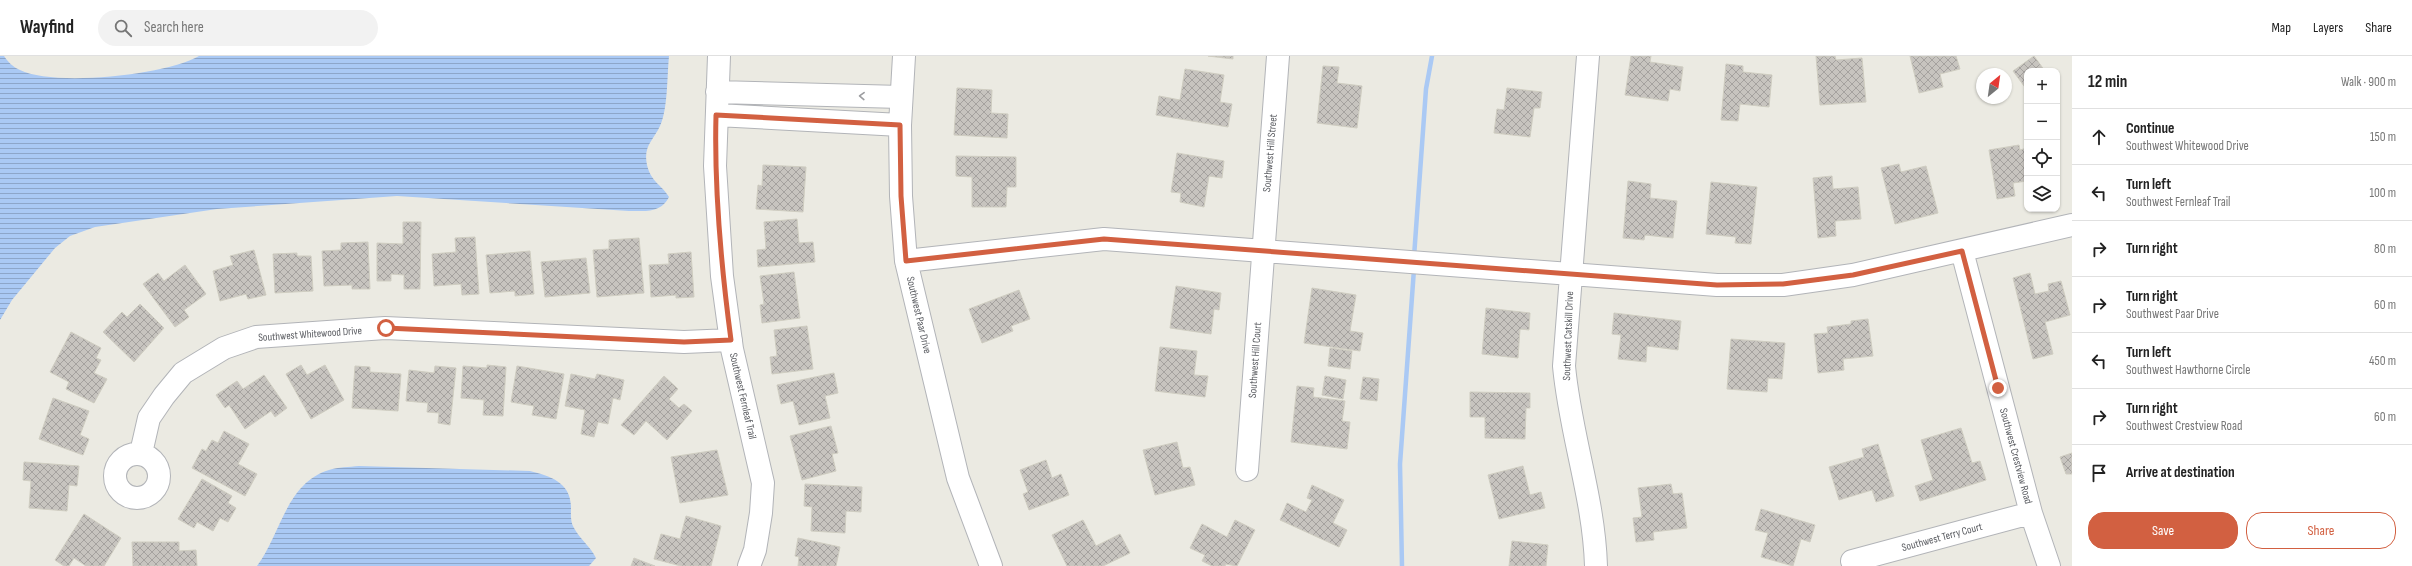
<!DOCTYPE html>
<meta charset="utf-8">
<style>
body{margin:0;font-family:"Sofia Sans Condensed",sans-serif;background:#f2f2f2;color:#222}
.controls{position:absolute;right:12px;top:12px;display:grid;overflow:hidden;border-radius:8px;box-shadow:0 1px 3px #0004}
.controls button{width:36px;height:36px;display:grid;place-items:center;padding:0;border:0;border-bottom:1px solid #e0e0e0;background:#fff;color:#222;font:20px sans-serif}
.compass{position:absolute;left:1976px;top:12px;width:36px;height:36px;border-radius:50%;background:#fff;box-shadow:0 1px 3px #0004;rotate:29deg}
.stop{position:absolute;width:12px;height:12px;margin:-9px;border:3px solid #d26041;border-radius:50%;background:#fff}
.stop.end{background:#d26041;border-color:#fff;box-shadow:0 1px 4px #0008}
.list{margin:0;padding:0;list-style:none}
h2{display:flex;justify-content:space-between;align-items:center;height:52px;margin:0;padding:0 16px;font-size:17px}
h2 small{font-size:13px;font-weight:400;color:#767676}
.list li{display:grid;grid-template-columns:26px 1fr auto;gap:12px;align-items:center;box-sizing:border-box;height:56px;padding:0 16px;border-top:1px solid #e0e0e0}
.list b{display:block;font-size:15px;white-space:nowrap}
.list p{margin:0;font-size:13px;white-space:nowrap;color:#767676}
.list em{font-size:13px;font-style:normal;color:#767676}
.actions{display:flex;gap:8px;padding:12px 16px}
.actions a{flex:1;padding:9px 0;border:1px solid #d26041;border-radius:16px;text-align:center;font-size:14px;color:#d26041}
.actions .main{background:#d26041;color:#fff}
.icon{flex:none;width:22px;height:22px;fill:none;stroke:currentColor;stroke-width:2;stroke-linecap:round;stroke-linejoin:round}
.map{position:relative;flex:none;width:2072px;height:510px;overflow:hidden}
header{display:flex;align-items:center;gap:24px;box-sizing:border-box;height:56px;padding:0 20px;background:#fff;border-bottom:1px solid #e0e0e0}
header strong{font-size:19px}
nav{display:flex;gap:22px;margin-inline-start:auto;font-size:14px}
.search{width:280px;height:36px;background:#f2f2f2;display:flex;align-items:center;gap:10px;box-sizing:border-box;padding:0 14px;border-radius:22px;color:#767676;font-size:15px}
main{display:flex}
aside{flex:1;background:#fff}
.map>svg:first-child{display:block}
</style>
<header>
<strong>Wayfind</strong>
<div class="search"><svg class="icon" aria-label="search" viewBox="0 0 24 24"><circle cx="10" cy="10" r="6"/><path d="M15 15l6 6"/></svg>Search here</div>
<nav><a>Map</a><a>Layers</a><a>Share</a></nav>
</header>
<main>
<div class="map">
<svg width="2072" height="510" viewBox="0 0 2072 510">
<defs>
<pattern id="water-rules" width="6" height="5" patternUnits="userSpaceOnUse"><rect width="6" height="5" fill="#aac9f4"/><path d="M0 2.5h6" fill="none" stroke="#8da6c9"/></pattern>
<pattern id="building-cross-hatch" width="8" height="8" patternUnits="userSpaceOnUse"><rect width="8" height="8" fill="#c7c4bf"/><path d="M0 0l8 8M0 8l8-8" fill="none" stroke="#a5a29f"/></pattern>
</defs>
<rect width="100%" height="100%" fill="#ebeae2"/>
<path fill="url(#water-rules)" d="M0,0H4C8,6 13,11 20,14C54,31 167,19 199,0H669C667,20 668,53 660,70C653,85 643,90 647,109C651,126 662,129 669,141C661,157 646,155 629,155L397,140L217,153L95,171L70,180L55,192L12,244L0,264Z
M359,410L530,415C550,420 570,426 571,450C571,457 570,466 574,472C580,483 590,490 596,502L589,510H257C281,478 286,427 329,414C338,411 349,411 359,410Z"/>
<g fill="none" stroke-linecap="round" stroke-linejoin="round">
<path stroke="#aac9f4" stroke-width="4.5" d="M1414,201L1426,33L1432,0
M1402,510L1400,408L1414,213"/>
</g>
<path fill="url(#building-cross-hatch)" stroke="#cfcdc1" d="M1208,0H1233V3Z
M1631,0H1651L1650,6L1683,11L1680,35L1670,33L1668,45L1625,39Z
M1816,0H1835L1836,4L1862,2L1866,46L1820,49Z
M1910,0H1956L1960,13L1940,18L1943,31L1919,37Z
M2034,0L2045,15H2027V34L2013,15Z
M1726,8L1743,10V16L1772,19L1769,51L1740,48L1738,65L1721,64Z
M1323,10L1339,11L1337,27L1362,30L1357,72L1317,67Z
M1185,13L1224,19L1220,46L1232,48L1228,71L1156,59L1159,40L1180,44Z
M957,32L992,34L991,57L1008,58L1007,82L954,79Z
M1507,32L1542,36L1540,52H1534L1530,81L1494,77L1497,53L1504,54Z
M2019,89L2020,94L2027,92V125L2013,127L2015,140L1997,143L1989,94Z
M1177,97L1224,105L1222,122L1209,120L1204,151L1180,146L1181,137L1171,136Z
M956,100L1016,101V131H1007L1006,151H972V121L956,120Z
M1899,108L1901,116L1926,110L1938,157L1895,168L1881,112Z
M763,109L806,111L803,156L756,153L758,129L762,130Z
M1832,120L1833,133L1858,131L1861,163L1835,165L1836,180L1818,182L1813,122Z
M1628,125L1651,128L1650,142L1677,145L1673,182L1645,179L1644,184L1623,182Z
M1711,126L1757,131L1751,188L1735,187L1736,181L1706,178Z
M797,163L799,187L813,186L815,206L758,211L757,194L766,193L764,166Z
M403,166H421L420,233H404V219L391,218V225H377V187L403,188Z
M475,181L479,238L462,239L461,228L434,230L432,198L456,196L455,182Z
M639,182L644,237L597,241L593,194L609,193V184Z
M368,186L370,233H352V229L324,230L322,195L341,194V187Z
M254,194L266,239L248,243L246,238L220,245L213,215L233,209L230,200Z
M530,195L534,238L515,240V235L490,237L486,199Z
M691,196L694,241L676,242V239L651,241L649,209L669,208L668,198Z
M297,197V200H311L313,235L275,237L273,198Z
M586,202L590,237L545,241L541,206Z
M185,209L206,238L184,254L189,261L175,271L143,228L158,217L164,225Z
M794,216L800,262L762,267L760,249L764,248L760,220Z
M2030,217L2035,238L2049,235L2048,228L2061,225L2070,259L2045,266L2053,298L2033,303L2013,222Z
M1176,230L1221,237L1219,254L1214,253L1211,278L1170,272Z
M1312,232L1356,239L1350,275L1363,277L1360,295L1304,287Z
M1019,234L1030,263L1011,270L1013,275L982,287L969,253Z
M140,248L164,272L134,306L103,276L122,256L127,261Z
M1486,252L1530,257L1529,274L1520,273L1518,302L1482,298Z
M1614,257L1681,265L1678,294L1647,290L1646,306L1618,303L1621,279L1612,278Z
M1868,263L1873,300L1843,303L1844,314L1818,317L1814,278L1828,277L1827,271L1851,268V265Z
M807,270L813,313L772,318L770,301L777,300L774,274Z
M71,276L101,292L96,302L101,304L94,317L107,323L94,347L66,333L69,326L50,316Z
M1731,283L1785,287L1782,323L1768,322L1767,336L1727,333Z
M1160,291L1197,295L1194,319L1208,320L1205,341L1155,335Z
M1330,292L1352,295L1350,313L1328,310Z
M301,309L307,319L325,309L344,344L311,363L286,318Z
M487,309L506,311L503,360L483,359L484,344L461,342L463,310L487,312Z
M355,310L370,311V316L401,318L398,355L352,352Z
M435,310L456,312L450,369L438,367L439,357L427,356L428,347L406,345L409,314L434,317Z
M517,310L564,318L556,363L532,359L534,350L511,346Z
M834,317L838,337L825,340L830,362L799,369L793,345L781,348L777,329Z
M571,318L595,323L597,318L624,324L620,344L613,342L608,368L598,366L594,381L581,378L585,354L565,350Z
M264,319L287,352L275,361L271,355L245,373L229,349L225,352L216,339L237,325L243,333Z
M664,320L678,333L669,343L679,352L684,348L692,355L667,384L646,365L634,379L621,369Z
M1325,320L1346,324L1343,343L1322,339Z
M1363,321L1379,323L1377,345L1360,343Z
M1297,330L1314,332L1313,341L1345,345L1342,365L1350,366L1347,393L1291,386Z
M1470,336L1530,337V352H1526L1525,383L1485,382V361H1470Z
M53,342L89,355L80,379L89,383L83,399L39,383Z
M831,370L838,397L832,398L836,415L802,424L790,380Z
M1961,372L1972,407L1980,405L1986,424L1920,445L1915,430L1933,424L1921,384Z
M224,375L249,388L238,408L257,418L245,440L192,412L202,393L206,395L212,384L218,387Z
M1177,386L1183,412L1190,411L1195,429L1155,439L1143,394Z
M1878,388L1894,440L1876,446L1872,434L1839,444L1829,411L1864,401L1862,393Z
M717,394L728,439L680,447L671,401Z
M2072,397V418H2066L2060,401Z
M1046,404L1052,422L1061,418L1069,439L1029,454L1023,438L1028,436L1020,414Z
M24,406L79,410L77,430L69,429L67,455L29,452L31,425L23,424Z
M1523,410L1530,439L1541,436L1545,452L1499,463L1488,419Z
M202,423L232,440L228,447L236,452L228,466L220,462L213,475L197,466L194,472L178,463Z
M805,428L862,431L861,456L846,455L845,477L811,475L812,451L804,450Z
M1671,428L1673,438L1682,437L1687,472L1653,476L1654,484L1636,486L1633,462L1642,461L1638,432Z
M1312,429L1344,444L1333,467L1347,474L1339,491L1280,464L1287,447L1306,456L1312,444L1307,442Z
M1761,453L1815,469L1810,486L1801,483L1793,510L1761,501L1768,477L1755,474Z
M84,458L121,482L104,510H86L74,502L69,510H64L55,504Z
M686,460L721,470L711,510H681L654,503L661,478L680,483Z
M1083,464L1096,490L1120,478L1130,497L1103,510H1067L1052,479Z
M1235,464L1255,474L1237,510L1226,508L1225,510H1212L1202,505L1205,499L1190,492L1202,468L1227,481Z
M798,482L840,491L836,510H798L799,501L795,500Z
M1512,485L1548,489L1546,510H1509Z
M132,486H179V495L196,494L197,510H133Z
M634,502L655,510H631Z"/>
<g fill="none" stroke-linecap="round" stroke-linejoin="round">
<defs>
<path id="minor" d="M719,0L715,110L722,220L732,293L763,427L761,457L755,494L749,510
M904,0L900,69L901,140L906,205L958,422L991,510
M1588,0L1564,310C1570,377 1594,442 1596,510
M717,36L901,41
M717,59L900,69
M1962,195L2031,457L2049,510
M906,205L1104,183L1717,229H1783L1853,219L2072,169
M141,397L149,362L164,340L183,317L224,292L256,281L385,272L684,286L731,284
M115 420a22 22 0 1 1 44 0a22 22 0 1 1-44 0Z
M1247,414L1278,0
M1852,505L2031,457"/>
</defs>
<use href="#minor" stroke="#b2b4b8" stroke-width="24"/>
<use href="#minor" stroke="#fff" stroke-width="22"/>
</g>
<defs><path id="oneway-chevron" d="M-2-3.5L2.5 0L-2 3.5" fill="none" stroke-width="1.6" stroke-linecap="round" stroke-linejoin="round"/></defs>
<use stroke="#9c9da0" href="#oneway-chevron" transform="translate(862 40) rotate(-178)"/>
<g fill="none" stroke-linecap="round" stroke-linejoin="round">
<path stroke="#d26041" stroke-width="5" d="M386,272L684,286L731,284C721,209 714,134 716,59L900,69L901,140L906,205L1104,183L1717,229L1783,228L1853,219L1962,195L1998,332"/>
</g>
<g text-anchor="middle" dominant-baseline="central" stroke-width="4" stroke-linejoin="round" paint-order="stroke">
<g font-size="11" fill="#5a5c61" stroke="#fff">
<text transform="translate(1270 97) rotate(-85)">Southwest Hill Street</text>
<text transform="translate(919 259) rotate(77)">Southwest Paar Drive</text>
<text transform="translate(310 278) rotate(-4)">Southwest Whitewood Drive</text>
<text transform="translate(1568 280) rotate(-88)">Southwest Catskill Drive</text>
<text transform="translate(1255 304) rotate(-86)">Southwest Hill Court</text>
<text transform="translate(743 340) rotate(77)">Southwest Fernleaf Trail</text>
<text transform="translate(2016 400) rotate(75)">Southwest Crestview Road</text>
<text transform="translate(1942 481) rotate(-15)">Southwest Terry Court</text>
</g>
</g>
</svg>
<div class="controls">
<button>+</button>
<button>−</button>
<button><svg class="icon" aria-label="locate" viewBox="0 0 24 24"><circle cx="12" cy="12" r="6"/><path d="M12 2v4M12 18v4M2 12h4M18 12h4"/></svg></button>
<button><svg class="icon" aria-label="layers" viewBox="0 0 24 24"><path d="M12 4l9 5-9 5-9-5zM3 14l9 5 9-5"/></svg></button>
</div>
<svg class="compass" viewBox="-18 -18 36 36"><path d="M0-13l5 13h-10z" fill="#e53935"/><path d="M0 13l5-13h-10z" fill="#767676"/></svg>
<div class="stop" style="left:386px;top:272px"></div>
<div class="stop end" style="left:1998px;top:332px"></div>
</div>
<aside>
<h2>12 min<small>Walk · 900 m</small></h2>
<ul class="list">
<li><svg class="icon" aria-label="ahead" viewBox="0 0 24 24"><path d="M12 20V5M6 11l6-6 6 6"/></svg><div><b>Continue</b><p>Southwest Whitewood Drive</p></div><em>150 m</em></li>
<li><svg class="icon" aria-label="left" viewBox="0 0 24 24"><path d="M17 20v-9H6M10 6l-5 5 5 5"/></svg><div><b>Turn left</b><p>Southwest Fernleaf Trail</p></div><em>100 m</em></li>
<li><svg class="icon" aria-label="right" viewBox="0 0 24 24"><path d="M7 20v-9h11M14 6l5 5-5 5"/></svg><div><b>Turn right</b></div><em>80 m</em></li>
<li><svg class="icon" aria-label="right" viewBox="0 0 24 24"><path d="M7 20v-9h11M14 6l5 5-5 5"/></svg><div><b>Turn right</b><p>Southwest Paar Drive</p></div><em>60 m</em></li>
<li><svg class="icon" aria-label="left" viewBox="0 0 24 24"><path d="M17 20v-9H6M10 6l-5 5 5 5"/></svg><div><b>Turn left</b><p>Southwest Hawthorne Circle</p></div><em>450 m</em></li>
<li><svg class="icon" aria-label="right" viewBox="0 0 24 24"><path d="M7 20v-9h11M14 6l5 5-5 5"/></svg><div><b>Turn right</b><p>Southwest Crestview Road</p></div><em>60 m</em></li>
<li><svg class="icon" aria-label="arrive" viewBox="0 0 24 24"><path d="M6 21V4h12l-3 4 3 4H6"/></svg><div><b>Arrive at destination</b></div></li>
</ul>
<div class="actions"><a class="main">Save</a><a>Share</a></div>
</aside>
</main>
